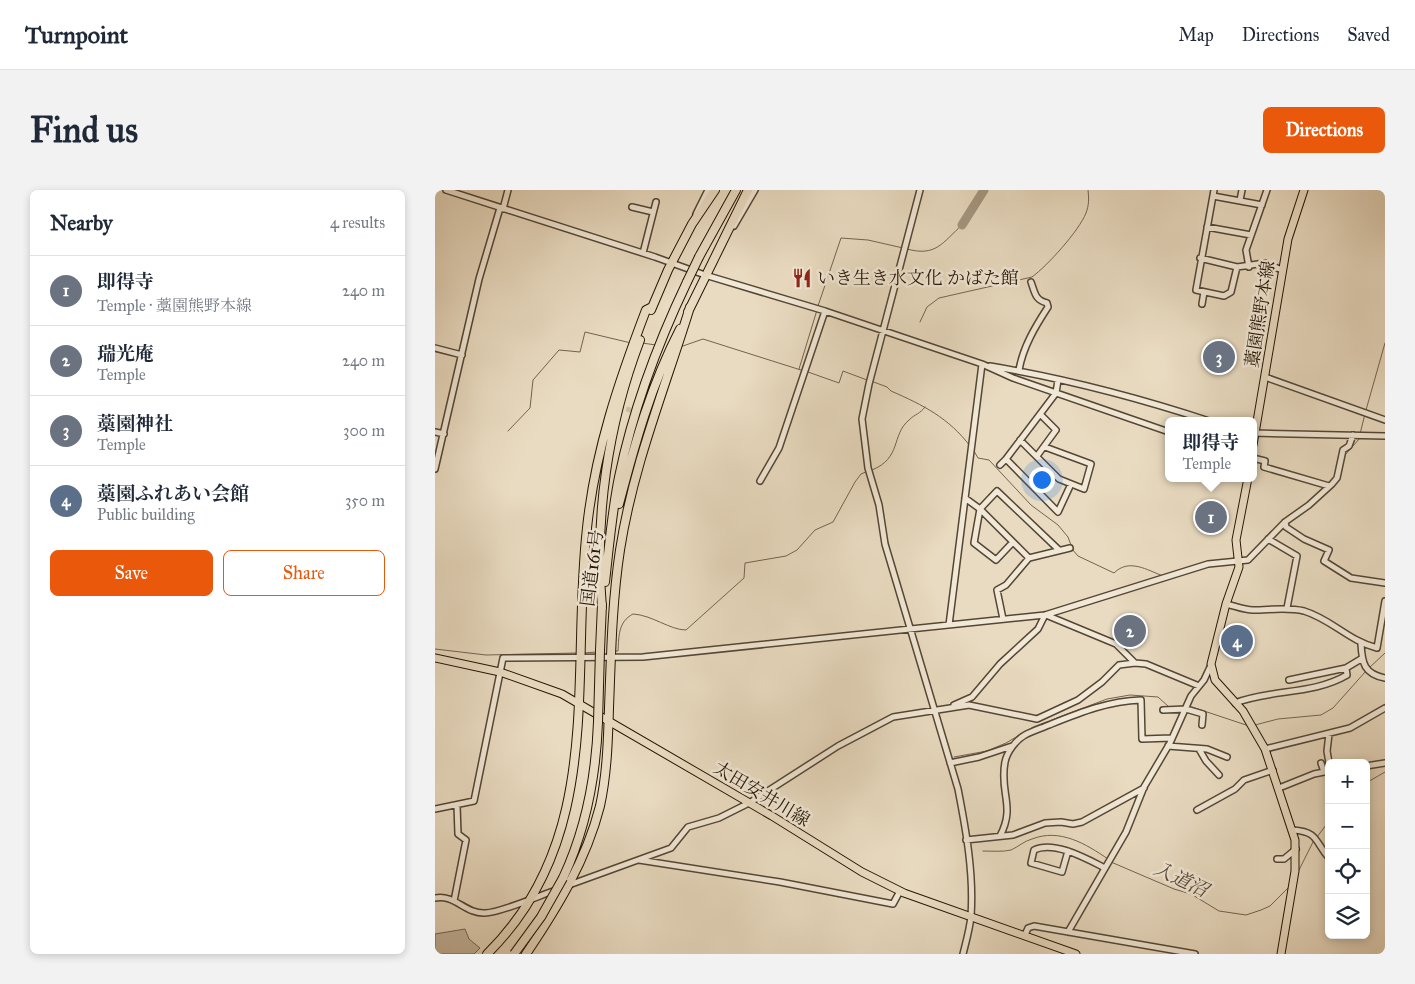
<!DOCTYPE html>
<meta charset="utf-8">
<style>
body{margin:0;font-family:"IM FELL Great Primer","Noto Serif JP",serif;background:#f2f2f3;color:#1f2937}
.controls{position:absolute;right:15px;bottom:15px;display:grid;overflow:hidden;border-radius:8px;box-shadow:0 2px 8px #0003}
.controls button{width:45px;height:45px;display:grid;place-items:center;padding:0;border:0;border-bottom:1px solid #e0e1e3;background:#fff;color:#1f2937;font:25px sans-serif}
.you{position:absolute;left:606px;top:289px;width:18px;height:18px;margin:-12px;border:4px solid #fff;border-radius:50%;background:#1a73e8;box-shadow:0 0 0 8px #1a73e833}
.badge{display:grid;place-items:center;width:32px;height:32px;border-radius:50%;background:#ea580c;color:#fff;font-size:16px;font-weight:700}
.pin{position:absolute;translate:-50% -50%;border:2px solid #fff;box-shadow:0 1px 5px #0006}
.popup{position:absolute;left:730px;top:227px;width:92px;height:65px;box-sizing:border-box;display:grid;place-content:center;border-radius:8px;background:#fff;filter:drop-shadow(0 1px 4px #0005);font-size:16px;white-space:nowrap;color:#747a83}
.popup b{font-size:19px;color:#1f2937}
.popup::after{content:'';position:absolute;left:50%;top:100%;margin-left:-10px;border:10px solid transparent;border-top-color:#fff}
.list{margin:0;padding:0;list-style:none}
h2{display:flex;justify-content:space-between;align-items:center;height:65px;margin:0;padding:0 20px;font-size:21px}
h2 small{font-size:16px;font-weight:400;color:#747a83}
.list li{display:grid;grid-template-columns:32px 1fr auto;gap:15px;align-items:center;box-sizing:border-box;height:70px;padding:0 20px;border-top:1px solid #e0e1e3}
.list b{display:block;font-size:19px;white-space:nowrap}
.list p{margin:0;font-size:16px;white-space:nowrap;color:#747a83}
.list em{font-size:16px;font-style:normal;color:#747a83}
.actions{display:flex;gap:10px;padding:15px 20px}
.actions a{flex:1;padding:11px 0;border:1px solid #ea580c;border-radius:8px;text-align:center;font-size:18px;color:#ea580c}
.actions .main{background:#ea580c;color:#fff}
.icon{flex:none;width:28px;height:28px;fill:none;stroke:currentColor;stroke-width:2;stroke-linecap:round;stroke-linejoin:round}
.map{position:relative;flex:none;width:950px;height:764px;overflow:hidden;border-radius:8px}
header{display:flex;align-items:center;gap:30px;box-sizing:border-box;height:70px;padding:0 25px;background:#fff;border-bottom:1px solid #e0e1e3}
header strong{font-size:24px}
nav{display:flex;gap:28px;margin-inline-start:auto;font-size:18px}
.intro{display:flex;align-items:center;justify-content:space-between;box-sizing:border-box;height:120px;padding:0 30px}
h1{margin:0;font-size:35px}
.button{padding:12px 22px;border-radius:8px;background:#ea580c;color:#fff;font-size:18px;font-weight:700}
main{display:flex;gap:30px;padding:0 30px}
aside{flex:1;background:#fff;border-radius:8px;box-shadow:0 2px 8px #0003}
.map>svg:first-child{display:block}
</style>
<header>
<strong>Turnpoint</strong>
<nav><a>Map</a><a>Directions</a><a>Saved</a></nav>
</header>
<div class="intro"><h1>Find us</h1><a class="button">Directions</a></div>
<main>
<aside>
<h2>Nearby<small>4 results</small></h2>
<ul class="list">
<li><span class="badge" style="background:#6b7280">1</span><div><b>即得寺</b><p>Temple · 藁園熊野本線</p></div><em>240 m</em></li>
<li><span class="badge" style="background:#6b7280">2</span><div><b>瑞光庵</b><p>Temple</p></div><em>240 m</em></li>
<li><span class="badge" style="background:#6b7280">3</span><div><b>藁園神社</b><p>Temple</p></div><em>300 m</em></li>
<li><span class="badge" style="background:#5c6f8a">4</span><div><b>藁園ふれあい会館</b><p>Public building</p></div><em>350 m</em></li>
</ul>
<div class="actions"><a class="main">Save</a><a>Share</a></div>
</aside>
<div class="map">
<svg width="950" height="764" viewBox="0 0 950 764">
<rect width="100%" height="100%" fill="#e9dbc1"/>
<filter id="stains"><feTurbulence type="fractalNoise" baseFrequency=".004" numOctaves="4"/><feColorMatrix values="0 0 0 0 .2 0 0 0 0 .09 0 0 0 0 .02 0 0 0 .5 -.17"/></filter>
<radialGradient id="worn" r=".72"><stop offset=".6" stop-color="#630" stop-opacity="0"/><stop offset="1" stop-color="#630" stop-opacity=".3"/></radialGradient>
<path fill="#c7b9a1" stroke="#756652" d="M30,739L34,749L45,758L39,764H0V744Z"/>
<g fill="none" stroke-linecap="round" stroke-linejoin="round">
<path stroke="#72634f" stroke-width="1" d="M472,59C501,67 507,53 527,35
M383,116L406,48L433,50L468,58
M485,132L492,117L504,108L597,87C612,76 644,41 651,23C654,15 654,9 653,0
M207,153L221,155
M245,157L268,149L369,181
M364,179L382,120
M373,182L404,193L408,181L432,190
M436,191L452,197L456,201C488,215 514,228 535,256
M931,220L950,153
M73,241L95,218L98,190L124,160L145,162L150,142L196,153
M925,244L930,224
M539,261L543,268L554,270L596,315L623,335L633,347L636,355
M437,280C467,268 456,245 474,230C480,224 485,224 490,217
M853,334L897,298L905,288L910,265L925,248
M637,359L643,366L679,383C694,368 712,380 728,386
M807,374L815,371
M775,376L801,374
M0,459L51,465L142,463
M178,461H183C184,446 183,432 198,424C217,425 235,440 251,440L309,388L310,373L351,366L362,360L380,340L398,332L420,292L426,284L433,281
M148,463L162,462
M934,478L950,463
M754,516L814,536
M820,535L843,529L886,525L898,518L931,481
M519,567L552,561L571,553L598,537L672,509L695,505L723,507L734,517L750,516
M931,593L950,582
M882,647L894,631
M548,661C557,661 568,662 576,660C583,657 589,651 597,649C625,638 651,654 673,669
M676,672L739,699L756,704L784,721L811,725L826,720L835,716L854,697
M863,682L879,650"/>
<path stroke="#a69781" stroke-width="9" d="M527,35L549,0"/>
<path stroke="#cbbda5" stroke-width="5" stroke-dasharray="5 2.5" stroke-linecap="butt" d="M184,217L214,225
M153,385L182,384"/>
<defs>
<path id="minor" d="M11,0L220,67L270,85L390,121L547,174L578,188L734,242
M485,0L434,194L427,229L433,278L444,315L450,354L523,599C531,640 539,684 536,726C535,738 531,752 528,764
M779,0L761,100L789,106L796,102L802,77
M778,6L827,15
M805,10L807,0
M197,17L218,22
M68,19L73,0
M261,24L273,0
M299,36L320,0
M772,37L816,45
M208,63L221,12
M765,68L802,77L830,73L847,80
M814,77L811,60L832,0
M767,114L769,102
M0,158L27,165
M555,176C627,188 704,208 774,231
M584,180C588,157 600,137 613,117L612,113C600,110 600,103 596,92
M830,187L950,230
M623,190L621,203L571,269L623,322L636,294
M0,242L9,244
M818,243L950,246
M585,250L624,289L649,299L656,274L610,257
M602,266L621,240L605,224
M818,268L830,271L829,277L894,296
M565,275L571,269
M0,279L44,89L65,18
M325,291L344,258L390,121
M530,308L545,319L594,368
M850,332L851,337L869,349L894,360L889,371L916,388L950,393
M833,349L862,366L852,418
M578,352L561,370L539,353L545,319L562,301L624,360
M791,414C800,416 809,420 818,420C835,420 852,417 869,421C896,429 914,451 942,458L950,411
M611,425L681,454L700,473
M568,429L562,400L571,395L594,368L635,358
M514,435L547,174
M926,454C927,473 929,484 950,488
M854,490L911,478
M800,513C836,499 878,505 912,485L911,478L926,469
M519,515L537,507L565,474L603,439L610,425
M728,520L751,519L768,524L767,535
M733,556L772,559L792,567
M764,559L771,571L784,585
M830,559L915,538L950,518
M515,573L544,567L577,556
M886,573L889,582
M894,573L892,561L894,544
M931,576L950,573
M844,598L879,584L894,581
M0,619L39,611L68,468L208,467L610,425L773,374L813,370L850,332L874,315L897,294L902,288L908,260L914,256L918,245
M762,620L800,599L809,590L838,580
M858,640C884,642 879,651 894,668
M565,646C581,616 564,603 570,572C572,562 581,550 590,545C597,541 607,538 614,535C644,523 673,511 706,510L707,549L737,548
M531,650L578,645L610,633L626,632L638,634L647,632L709,598
M633,661L627,682L596,673L599,660C619,650 652,669 670,678
M842,669H849L861,659
M204,670L345,692L458,714L465,701
M134,695L236,658L253,637L284,628L314,613L403,556L458,527L534,515L602,529L643,510L667,492L684,475L700,473L711,474L764,496
M0,708C20,704 30,724 50,723C65,723 106,705 121,700
M19,711L31,650L23,644L22,615
M633,742L691,642L709,597L735,553L756,506L769,490L776,475
M590,745L593,738L599,736L760,764"/>
<path id="major" d="M818,255L853,49L869,0
M813,288L801,350L804,377L791,414L776,474L780,490L808,521L830,559L860,650V681L846,764
M0,468L65,482L127,504L337,626L427,682L469,703L641,764"/>
<path id="highway" d="M264,67L301,0
M216,120L233,80L257,34L280,0
M253,122L313,0
M184,314C200,253 216,195 245,139
M170,392C174,357 177,321 184,287C198,219 222,155 252,92
M167,418C159,328 173,234 205,150
M165,460L167,414
M128,688C151,639 161,586 163,532
M52,764C171,647 135,487 152,338C160,261 184,191 211,120L217,117
M91,764C122,718 151,671 165,616C172,584 173,551 174,518C176,466 177,412 185,360C198,276 230,198 255,117"/>
</defs>
<use href="#minor" stroke="#544633" stroke-width="8"/>
<use href="#major" stroke="#231404" stroke-width="9"/>
<use href="#highway" stroke="#231404" stroke-width="10"/>
<use href="#minor" stroke="#f1e8d7" stroke-width="5"/>
<use href="#major" stroke="#e9dbc1" stroke-width="7"/>
<use href="#highway" stroke="#e9dbc1" stroke-width="8"/>
<defs>
<path id="highway-bridge" d="M252,92L264,67
M163,532L165,460
M79,764L106,727L128,688"/>
</defs>
<use href="#highway-bridge" stroke="#231404" stroke-width="10" stroke-linecap="butt"/>
<use href="#highway-bridge" stroke="#e9dbc1" stroke-width="8"/>
</g>
<defs>
<symbol id="restaurant-bare" viewBox="-9 -9 18 18"><path d="M-5-6h1v4h1v-4h1v4h1v-4h1v5L-1.5 .5V6h-2V.5L-5-1ZM5-6V6H3V1.5H1.5Q1.5-4 5-6Z" fill="#8f2418" stroke="#f1e8d7" stroke-width="2.5" paint-order="stroke"/></symbol>
</defs>
<g fill-rule="evenodd">
<use href="#restaurant-bare" x="353" y="74" width="28" height="28"/>
</g>
<g text-anchor="middle" dominant-baseline="central" stroke-width="5" stroke-linejoin="round" paint-order="stroke">
<g font-size="18" fill="#231404" stroke="#f1e8d7" text-anchor="start">
<text x="382" y="88">いき生き水文化 かばた館</text>
</g>
<g font-size="18" fill="#231404" stroke="#f1e8d7">
<text transform="translate(825 124) rotate(-81)">藁園熊野本線</text>
<text transform="translate(157 378) rotate(-83)">国道161号</text>
<text transform="translate(327 604) rotate(31)">太田安井川線</text>
</g>
<g font-size="19" font-style="italic" fill="#574836" stroke="#f1e8d7">
<text transform="translate(746 689) rotate(25)">入道沼</text>
</g>
</g>
<rect width="100%" height="100%" filter="url(#stains)"/>
<rect width="100%" height="100%" fill="url(#worn)"/>
</svg>
<div class="controls">
<button>+</button>
<button>−</button>
<button><svg class="icon" aria-label="locate" viewBox="0 0 24 24"><circle cx="12" cy="12" r="6"/><path d="M12 2v4M12 18v4M2 12h4M18 12h4"/></svg></button>
<button><svg class="icon" aria-label="layers" viewBox="0 0 24 24"><path d="M12 4l9 5-9 5-9-5zM3 14l9 5 9-5"/></svg></button>
</div>
<div class="you"></div>
<div class="pin badge" style="left:776px;top:327px;background:#6b7280">1</div>
<div class="popup"><b>即得寺</b>Temple</div>
<div class="pin badge" style="left:695px;top:441px;background:#6b7280">2</div>
<div class="pin badge" style="left:784px;top:167px;background:#6b7280">3</div>
<div class="pin badge" style="left:802px;top:451px;background:#5c6f8a">4</div>
</div>
</main>
